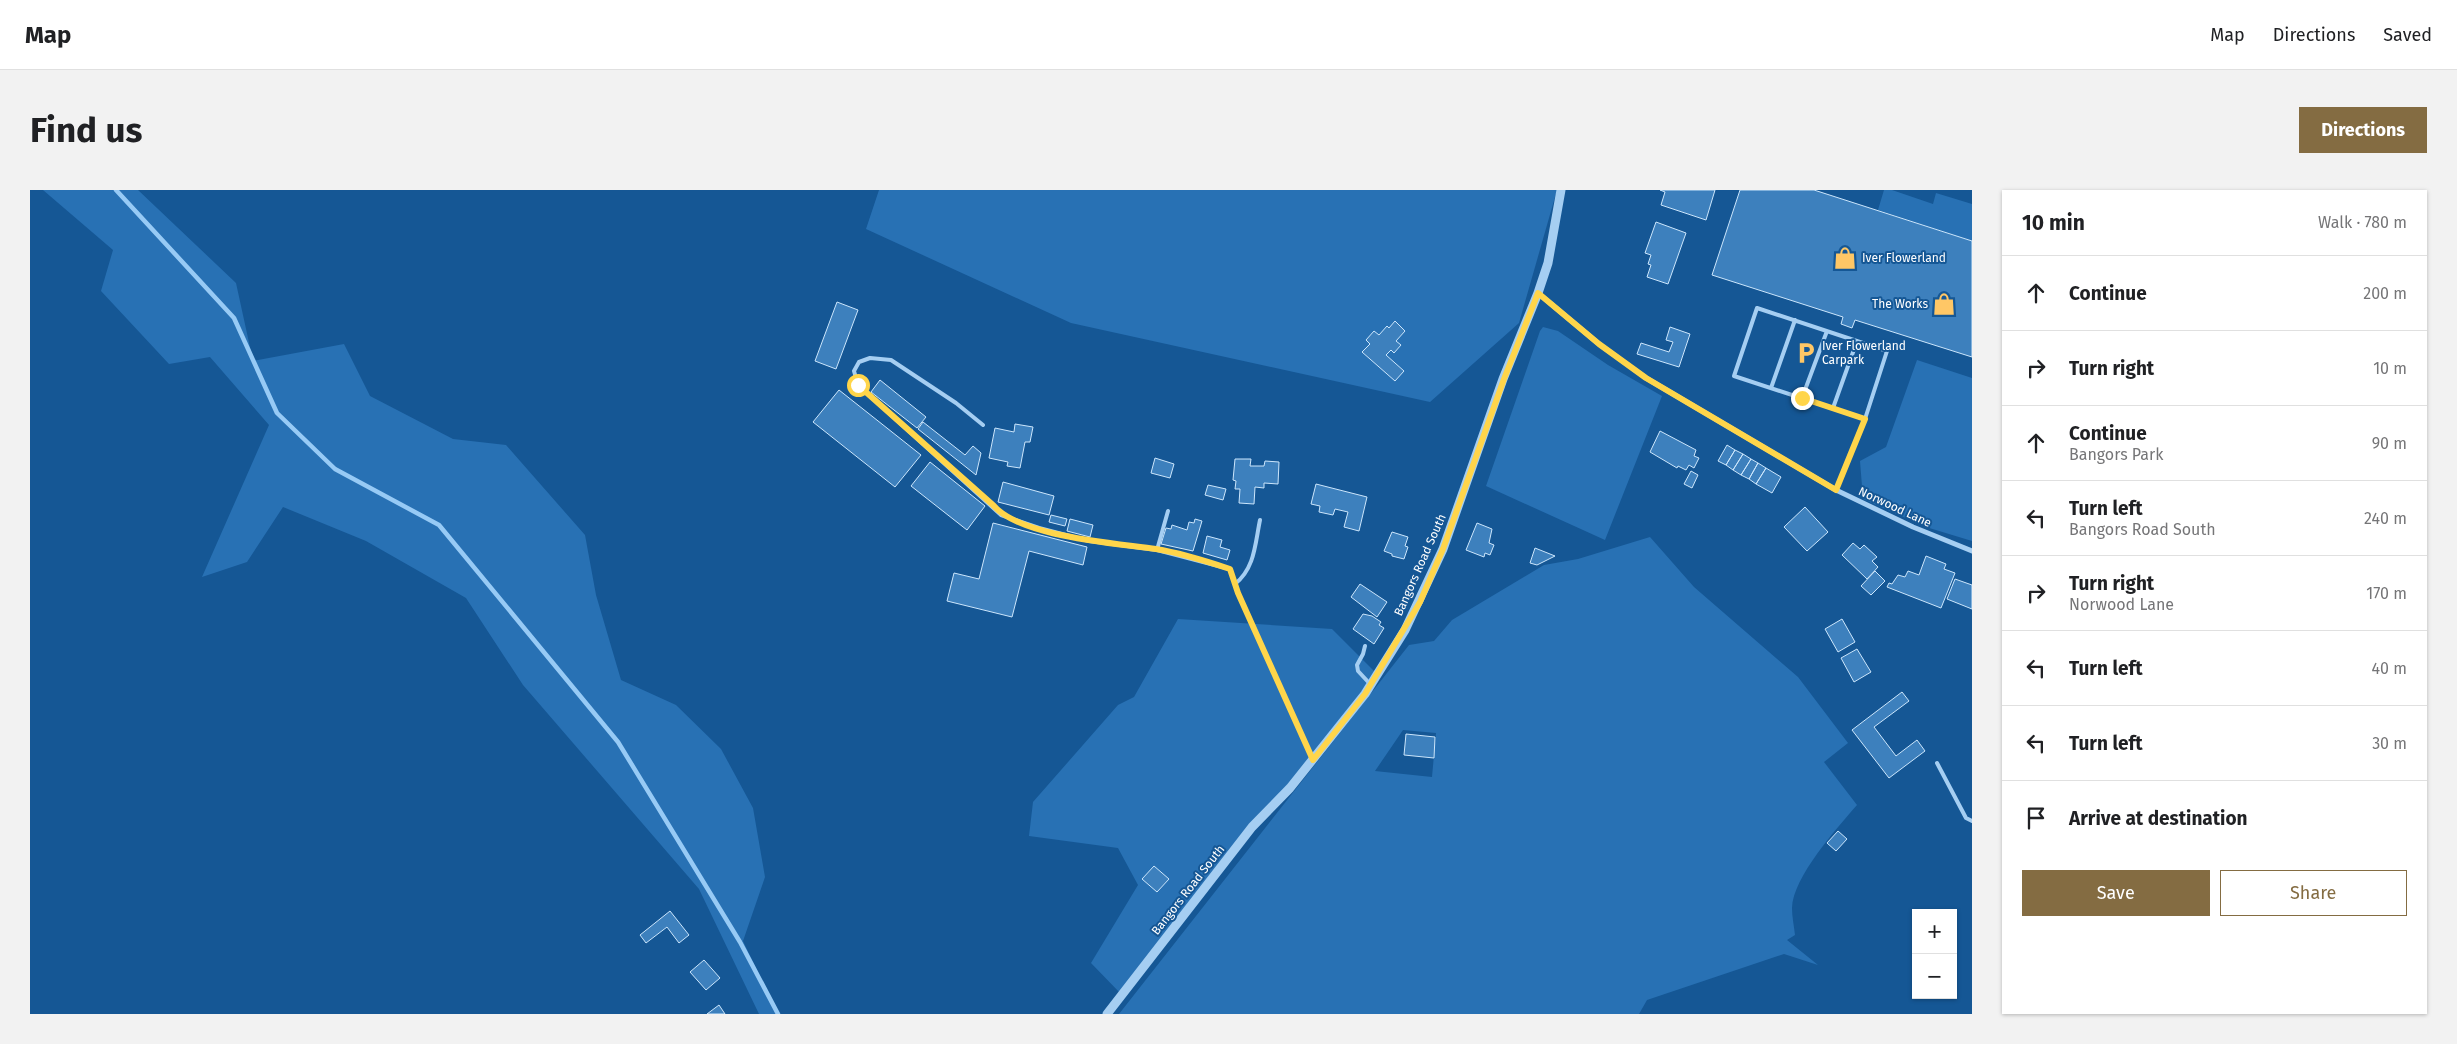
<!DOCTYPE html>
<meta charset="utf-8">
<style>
body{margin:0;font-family:"Fira Sans",sans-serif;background:#f2f2f2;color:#202124}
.controls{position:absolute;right:15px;bottom:15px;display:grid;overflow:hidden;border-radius:0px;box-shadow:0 1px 4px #0004}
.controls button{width:45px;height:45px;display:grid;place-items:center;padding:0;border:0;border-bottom:1px solid #e0e0e0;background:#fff;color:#202124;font:25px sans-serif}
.stop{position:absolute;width:15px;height:15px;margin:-11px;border:4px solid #ffd54a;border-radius:50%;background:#fff}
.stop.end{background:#ffd54a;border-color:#fff;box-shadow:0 1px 5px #0008}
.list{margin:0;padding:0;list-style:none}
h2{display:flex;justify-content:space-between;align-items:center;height:65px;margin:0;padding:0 20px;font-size:21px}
h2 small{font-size:16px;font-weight:400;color:#757577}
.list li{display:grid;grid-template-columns:32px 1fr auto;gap:15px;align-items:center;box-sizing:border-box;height:75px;padding:0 20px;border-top:1px solid #e0e0e0}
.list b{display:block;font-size:19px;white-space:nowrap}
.list p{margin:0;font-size:16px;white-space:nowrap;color:#757577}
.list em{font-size:16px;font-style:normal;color:#757577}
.actions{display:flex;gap:10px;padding:15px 20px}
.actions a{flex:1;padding:11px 0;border:1px solid #846c42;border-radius:0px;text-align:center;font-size:18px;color:#846c42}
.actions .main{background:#846c42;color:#fff}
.icon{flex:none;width:28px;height:28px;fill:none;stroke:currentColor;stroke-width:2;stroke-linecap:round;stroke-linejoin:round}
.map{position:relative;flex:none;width:1942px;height:824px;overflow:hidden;border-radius:0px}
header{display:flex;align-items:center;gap:30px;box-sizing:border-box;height:70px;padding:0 25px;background:#fff;border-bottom:1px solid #e0e0e0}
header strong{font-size:24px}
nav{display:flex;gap:28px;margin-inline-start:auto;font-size:18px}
.intro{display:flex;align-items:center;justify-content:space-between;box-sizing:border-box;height:120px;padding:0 30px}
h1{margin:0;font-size:35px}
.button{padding:12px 22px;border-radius:0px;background:#846c42;color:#fff;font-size:18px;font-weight:700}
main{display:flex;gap:30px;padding:0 30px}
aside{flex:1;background:#fff;border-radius:0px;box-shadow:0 1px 4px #0004}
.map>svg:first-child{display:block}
</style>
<header>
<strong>Map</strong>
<nav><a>Map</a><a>Directions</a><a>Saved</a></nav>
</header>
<div class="intro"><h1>Find us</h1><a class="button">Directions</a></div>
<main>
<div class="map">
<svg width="1942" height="824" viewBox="0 0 1942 824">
<rect width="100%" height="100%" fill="#155795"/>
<path fill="#2871b4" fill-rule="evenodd" d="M13,0H108L206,93L223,171L314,154L340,206L423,249L476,255L555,345L566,405L591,490L646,515L691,559L723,618L735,687L713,751L748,824H729L669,699L493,495L436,408L336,351L253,317L217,372L172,387L239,235L180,167L139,174L71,101L83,60Z
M849,0H1527L1489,133L1400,212L1041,133L836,39Z
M1854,0H1862L1903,14L1906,3L1942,14V51L1848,20Z
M1513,137L1528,141L1578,175L1632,206L1575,350L1456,296L1510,141Z
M1887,170L1942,188V351L1896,337L1833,309L1830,271L1856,257Z
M1620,347L1664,397L1768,487L1818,553L1794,572L1827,615C1807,638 1763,687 1762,718C1762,727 1764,736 1765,745L1757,750L1788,775L1754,764L1617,810L1609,824H1089L1379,455L1404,451L1422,430L1514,375L1548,369ZM1373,540L1406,543L1402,587L1345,581Z
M1148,429L1302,439L1347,484L1283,570L1222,637L1091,804L1061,773L1108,695L1088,658L999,646L1003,612L1088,515L1104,507Z"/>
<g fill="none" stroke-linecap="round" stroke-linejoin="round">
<path stroke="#97caf5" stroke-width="4.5" d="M86,0L204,128L247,223L305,279L409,335L588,552L710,752L748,824"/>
</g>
<path fill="#3d80bd" stroke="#cce6fc" d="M1630,0H1685L1676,30L1631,15L1635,2Z
M1710,0H1784L1942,51V167L1825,130L1822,138L1811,134L1813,127L1682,85Z
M1626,32L1656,43L1638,94L1617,87L1621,75L1618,74L1621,65L1615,63Z
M807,112L828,120L806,179L785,171Z
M1365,131L1375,141L1366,151L1371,155L1364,163L1361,160L1356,165L1374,181L1365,191L1332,162L1340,154L1336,150L1344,141L1349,145L1357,136L1359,138Z
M1640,137L1660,144L1649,177L1607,164L1611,153L1639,162L1643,152L1636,150Z
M850,190L896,227L887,238L841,202Z
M809,200L891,265L865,297L783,232Z
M893,232L935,265L943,256L951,263L946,285L888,239Z
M985,234L1003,237L1000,252H995L990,278L977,276L978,272L959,268L965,238L984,242Z
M1630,241L1666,260L1664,266L1669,268L1664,278L1659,275L1656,280L1648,276L1647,278L1620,262Z
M1697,255L1705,260L1696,275L1688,271Z
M1705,260L1713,264L1703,280L1696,275Z
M1713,264L1721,269L1711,285L1703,280Z
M1125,268L1144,274L1140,288L1121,283Z
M1205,269H1221L1220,276H1234L1235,271L1249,272L1248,294L1234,293V298L1225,297L1224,314L1209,313L1210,299H1205L1206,291L1203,290Z
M1721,269L1728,273L1719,289L1711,285Z
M900,272L955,316L937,340L881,296Z
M1728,273L1736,278L1726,294L1719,289Z
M1736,278L1751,287L1742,303L1726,294Z
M1661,281L1668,285L1662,298L1654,294Z
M973,292L1024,306L1019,325L968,312Z
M1286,294L1337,307L1329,341L1314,337L1318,322L1305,319L1303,325L1289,322L1290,316L1281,314Z
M1178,295L1196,299L1193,310L1175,305Z
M1775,317L1798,342L1777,361L1754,337Z
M1021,325L1037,329L1035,336L1019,332Z
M1040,329L1063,335L1060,347L1037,341Z
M1165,329L1172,331L1163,361L1131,354L1136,338L1141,339L1142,335L1157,340L1159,332L1164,333Z
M963,333L1057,357L1053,375L999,361L982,427L917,411L924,383L949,389Z
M1447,333L1462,339L1459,353L1464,355L1460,365L1455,363L1454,367L1436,360Z
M1362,342L1378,347L1375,356L1378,357L1374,369L1362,366V364L1354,361Z
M1177,346L1192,350L1190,357L1200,360L1197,370L1173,363Z
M1823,353L1830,359L1834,355L1847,367L1842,371L1848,377L1837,389L1812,365Z
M1505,358L1525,366L1507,375L1500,373Z
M1896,366L1916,374L1914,379L1925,383L1911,418L1857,397L1859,393L1862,394L1868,385L1875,387L1878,381L1889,385Z
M1845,381L1855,391L1841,405L1831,396Z
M1925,389L1942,395V419L1917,409Z
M1330,394L1357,412L1347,427L1321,407Z
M1333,424L1342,426L1351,432L1349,435L1354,438L1344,454L1323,439Z
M1812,429L1825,452L1808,462L1795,439Z
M1827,459L1841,482L1824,492L1811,468Z
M1872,502L1879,511L1844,537L1866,566L1887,550L1895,561L1859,588L1822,540Z
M1376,544L1405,547L1404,568L1374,565Z
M1808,641L1817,649L1806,661L1797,653Z
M1124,676L1139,689L1127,702L1112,689Z
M640,721L659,745L649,753L637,737L616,753L610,745Z
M674,770L690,788L676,800L660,782Z
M689,815L695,824H677Z"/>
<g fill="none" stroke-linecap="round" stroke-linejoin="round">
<path stroke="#a5cef2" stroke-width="4" d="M1727,118L1857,161L1835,229L1704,186Z
M1741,198L1765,130
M1772,208L1797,141
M1803,218L1827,151
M953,235L926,213L861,170L840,168L829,172L824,181L828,195L971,325L1009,338L1059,351L1127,360L1200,379L1208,403L1282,568
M1806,300L1835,229
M1127,360L1138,321
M1205,394C1225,378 1225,354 1230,330
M1335,456L1333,464L1327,475L1328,481L1341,495
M1907,573L1936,628L1942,631"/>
<path stroke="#a5cef2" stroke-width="5" d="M1508,103L1569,154L1616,188L1806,300L1883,337L1942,361"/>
<path stroke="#a5cef2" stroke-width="9" d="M1077,824L1222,637L1260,598L1335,504L1375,440L1413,359L1473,189L1508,103L1518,73L1531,0"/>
</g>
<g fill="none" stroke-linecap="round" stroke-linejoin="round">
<path stroke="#ffd54a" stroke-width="6" d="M828,195L963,315C990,347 1085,353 1126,359C1151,363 1176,371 1200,379L1208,403L1283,570L1335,504L1390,412L1413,359L1474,189L1508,103L1569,154L1616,188L1806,300L1835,229L1772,208"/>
</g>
<defs>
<symbol id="shop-bare" viewBox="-9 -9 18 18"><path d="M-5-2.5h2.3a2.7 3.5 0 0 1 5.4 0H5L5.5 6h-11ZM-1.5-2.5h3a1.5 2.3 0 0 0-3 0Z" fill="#ffc766" stroke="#155795" stroke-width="2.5" paint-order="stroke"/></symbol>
<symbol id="parking-bare" viewBox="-9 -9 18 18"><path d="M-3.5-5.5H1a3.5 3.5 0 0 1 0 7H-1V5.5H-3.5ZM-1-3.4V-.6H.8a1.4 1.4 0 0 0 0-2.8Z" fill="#ffc766" stroke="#155795" stroke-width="2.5" paint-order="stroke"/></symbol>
</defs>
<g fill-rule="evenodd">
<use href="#shop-bare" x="1799" y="52" width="32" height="32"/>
<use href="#shop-bare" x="1898" y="98" width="32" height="32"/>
<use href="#parking-bare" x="1760" y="147" width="32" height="32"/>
</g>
<g text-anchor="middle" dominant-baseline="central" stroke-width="4" stroke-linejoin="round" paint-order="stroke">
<g font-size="12" fill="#fff" stroke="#155795" text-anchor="start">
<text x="1832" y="68">Iver Flowerland</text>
<text x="1898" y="114" text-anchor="end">The Works</text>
<text x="1792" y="156">Iver Flowerland<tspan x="1792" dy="14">Carpark</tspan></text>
</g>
<g font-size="12" fill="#fff" stroke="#155795">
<text transform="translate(1865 317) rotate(25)">Norwood Lane</text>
<text transform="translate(1390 375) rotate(-66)">Bangors Road South</text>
<text transform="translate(1158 700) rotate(-52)">Bangors Road South</text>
</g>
</g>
</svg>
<div class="controls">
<button>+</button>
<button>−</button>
</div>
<div class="stop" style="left:828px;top:195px"></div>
<div class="stop end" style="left:1772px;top:208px"></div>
</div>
<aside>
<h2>10 min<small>Walk · 780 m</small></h2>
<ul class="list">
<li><svg class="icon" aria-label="ahead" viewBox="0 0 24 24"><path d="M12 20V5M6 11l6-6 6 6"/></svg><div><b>Continue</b></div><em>200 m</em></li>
<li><svg class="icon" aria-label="right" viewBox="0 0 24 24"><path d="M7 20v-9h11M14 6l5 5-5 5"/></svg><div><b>Turn right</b></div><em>10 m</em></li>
<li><svg class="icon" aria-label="ahead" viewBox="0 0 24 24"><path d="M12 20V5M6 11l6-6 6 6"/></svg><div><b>Continue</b><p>Bangors Park</p></div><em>90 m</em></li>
<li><svg class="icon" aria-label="left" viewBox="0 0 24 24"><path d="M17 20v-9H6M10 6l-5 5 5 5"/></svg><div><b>Turn left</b><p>Bangors Road South</p></div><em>240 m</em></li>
<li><svg class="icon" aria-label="right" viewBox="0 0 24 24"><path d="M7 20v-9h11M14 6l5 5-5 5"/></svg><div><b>Turn right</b><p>Norwood Lane</p></div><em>170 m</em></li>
<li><svg class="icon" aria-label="left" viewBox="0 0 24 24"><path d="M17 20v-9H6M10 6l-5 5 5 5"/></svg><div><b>Turn left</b></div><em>40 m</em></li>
<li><svg class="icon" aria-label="left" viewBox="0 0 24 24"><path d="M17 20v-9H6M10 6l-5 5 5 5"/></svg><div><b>Turn left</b></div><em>30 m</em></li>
<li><svg class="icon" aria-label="arrive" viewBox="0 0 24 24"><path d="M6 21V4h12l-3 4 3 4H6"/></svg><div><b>Arrive at destination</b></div></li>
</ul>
<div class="actions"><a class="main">Save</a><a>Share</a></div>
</aside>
</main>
